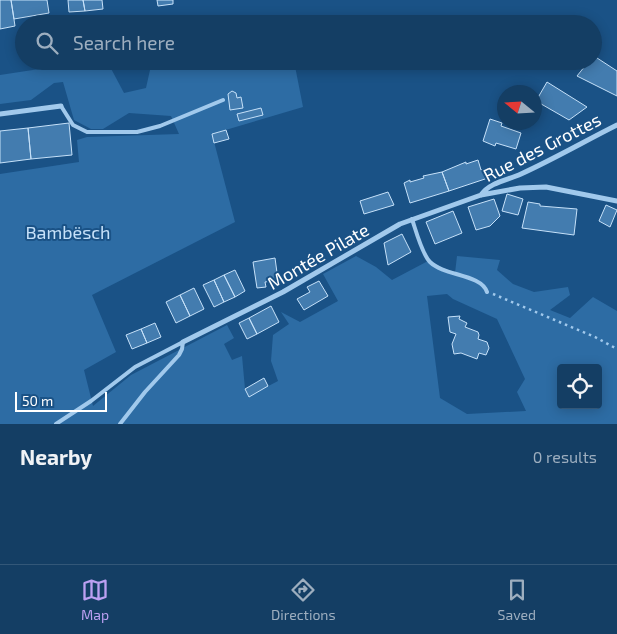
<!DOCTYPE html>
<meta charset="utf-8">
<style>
body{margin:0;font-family:"Exo 2",sans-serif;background:#21496d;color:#f1f3f6}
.controls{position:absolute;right:15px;bottom:15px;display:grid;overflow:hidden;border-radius:5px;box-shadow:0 2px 12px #0003}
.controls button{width:45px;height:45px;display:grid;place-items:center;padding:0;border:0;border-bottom:1px solid #335778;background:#143e64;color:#f1f3f6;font:25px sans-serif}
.compass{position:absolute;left:497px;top:85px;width:45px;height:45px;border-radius:50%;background:#143e64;box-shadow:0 2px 12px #0003;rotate:288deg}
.scale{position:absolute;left:15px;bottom:12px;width:92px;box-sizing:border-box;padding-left:5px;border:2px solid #fff;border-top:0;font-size:14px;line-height:18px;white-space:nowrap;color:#fff;-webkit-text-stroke:4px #1a5286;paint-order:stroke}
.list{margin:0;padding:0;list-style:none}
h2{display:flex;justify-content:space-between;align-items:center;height:65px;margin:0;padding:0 20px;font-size:21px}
h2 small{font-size:16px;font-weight:400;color:#9daebf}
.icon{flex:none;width:28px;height:28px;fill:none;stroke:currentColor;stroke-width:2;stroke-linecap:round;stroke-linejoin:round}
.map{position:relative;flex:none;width:617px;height:424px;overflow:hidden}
.search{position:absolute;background:#143e64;box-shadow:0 2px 12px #0003;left:15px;right:15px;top:15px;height:55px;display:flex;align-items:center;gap:12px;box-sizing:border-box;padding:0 18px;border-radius:28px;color:#9daebf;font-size:19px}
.sheet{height:140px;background:#143e64}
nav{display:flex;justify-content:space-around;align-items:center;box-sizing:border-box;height:70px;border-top:1px solid #335778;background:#143e64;font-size:14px;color:#9daebf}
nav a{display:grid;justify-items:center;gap:2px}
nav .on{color:#bca0f2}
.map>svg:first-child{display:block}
</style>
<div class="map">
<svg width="617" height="424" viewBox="0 0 617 424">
<rect width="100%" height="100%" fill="#1a5286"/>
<path fill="#2d6ca4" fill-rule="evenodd" d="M62,61H107L124,93L146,88L152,61H294L303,107L212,134L235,222L92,295L116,352L84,370L93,406L131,375L227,325L234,338L224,344L232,360L242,356L245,389L249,396L278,381L271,361L273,335L289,324L281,312L300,322L338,301L323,274L356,256L376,267L392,280L428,261L455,273L457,256L500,260L497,270L513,284L534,292L568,287L570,295L550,310L570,318L593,297L617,311V424H0V174L79,162L77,140L87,137L179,134L171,116L129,113L103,129H91L74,120L63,82L54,83L31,100L0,104V75L59,66ZM447,294L453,299L497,319L525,379L517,392L526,411L467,414L440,398L427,296ZM561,368H598V405H561Z"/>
<path fill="#437caf" stroke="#c6e1f9" d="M0,0H11L15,26L0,29Z
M11,0H47L49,13L14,19Z
M68,0H83L85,11L69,12Z
M83,0H102L103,9L85,11Z
M157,0H173V4L158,6Z
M594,56L617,71V96L577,76L589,61H593Z
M547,82L587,107L569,120L536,101Z
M232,91L236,93L237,98L241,97L243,108L230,110L228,94Z
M261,108L263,115L239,121L237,114Z
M490,119L502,123L501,126L521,133L516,149L496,143L495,146L483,141Z
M69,123L72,155L31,159L28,128Z
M28,128L31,159L0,163V131Z
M226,130L229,139L214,143L212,134Z
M478,160L481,170L488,168L491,177L449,191L442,172L466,162V164Z
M442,172L449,191L410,203L404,183L410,180V182L424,178L423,176Z
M388,192L394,205L364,214L360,201Z
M507,194L523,199L518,215L502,211Z
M494,199L500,216L490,226L476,230L468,207Z
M528,202L540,204V206L577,209L574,235L522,228Z
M606,205L617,210L610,227L599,221Z
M453,211L462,233L435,244L426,222Z
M402,234L411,252L388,265L384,243Z
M275,258L278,280L265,282L266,287L257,288L253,262Z
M235,270L245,291L235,297L224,275Z
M224,275L235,297L224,302L214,280Z
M214,280L224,302L214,307L203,285Z
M319,281L328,296L304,310L297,299L310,292L307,287Z
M194,288L204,309L190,316L180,295Z
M180,295L190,316L176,323L166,302Z
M271,306L279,322L257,334L249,318Z
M460,316L459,319L467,323L465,327L478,332L479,335L478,339L487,342L489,348L486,355L479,353L477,359L461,353L454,354L452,344L456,334L450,332L448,317Z
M249,318L257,334L247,339L239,323Z
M155,323L161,337L147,343L141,329Z
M141,329L147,343L132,349L126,335Z
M264,378L268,386L249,397L245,389Z"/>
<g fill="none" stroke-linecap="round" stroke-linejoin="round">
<path stroke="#a1c9ec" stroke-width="2.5" stroke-dasharray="2.5 4" stroke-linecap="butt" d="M493,294L595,337L617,349"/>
<path stroke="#a1c9ec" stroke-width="4" d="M61,106L73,125L87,132H137L160,126L223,100
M412,219C416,231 422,254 430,262C444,276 481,274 487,292
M56,424L91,401L135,367L183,342
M120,424L145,392L179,355L182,349L183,342"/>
<path stroke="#a1c9ec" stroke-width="5" d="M0,114L61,106
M481,195C490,182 508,180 521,174C554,159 585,141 617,125
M183,342L283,292L400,224L481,195L520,188L546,187L617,201"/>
</g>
<g text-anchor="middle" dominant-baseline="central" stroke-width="4" stroke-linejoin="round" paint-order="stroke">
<g font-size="18" fill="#fff" stroke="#1a5286">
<text transform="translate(542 147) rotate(-27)">Rue des Grottes</text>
<text transform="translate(318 256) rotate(-30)">Montée Pilate</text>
</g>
<g font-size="18" fill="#c6e1f9" stroke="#1a5286">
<text x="68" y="232">Bambësch</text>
</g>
</g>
</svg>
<div class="controls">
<button><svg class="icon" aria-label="locate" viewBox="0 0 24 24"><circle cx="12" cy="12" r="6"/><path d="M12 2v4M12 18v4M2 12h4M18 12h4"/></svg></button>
</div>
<svg class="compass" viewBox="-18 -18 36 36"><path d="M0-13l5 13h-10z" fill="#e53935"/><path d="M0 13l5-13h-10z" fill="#9daebf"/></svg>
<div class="scale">50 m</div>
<div class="search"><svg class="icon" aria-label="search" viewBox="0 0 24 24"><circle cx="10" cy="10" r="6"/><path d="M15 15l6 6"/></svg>Search here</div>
</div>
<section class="sheet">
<h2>Nearby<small>0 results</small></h2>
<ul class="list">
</ul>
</section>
<nav>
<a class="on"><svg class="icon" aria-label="map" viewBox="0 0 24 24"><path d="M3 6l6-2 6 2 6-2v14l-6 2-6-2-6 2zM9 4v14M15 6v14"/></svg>Map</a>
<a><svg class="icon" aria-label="directions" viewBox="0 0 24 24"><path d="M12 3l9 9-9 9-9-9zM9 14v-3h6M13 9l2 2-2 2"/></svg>Directions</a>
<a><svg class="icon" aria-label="saved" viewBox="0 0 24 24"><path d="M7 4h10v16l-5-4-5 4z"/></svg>Saved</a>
</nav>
